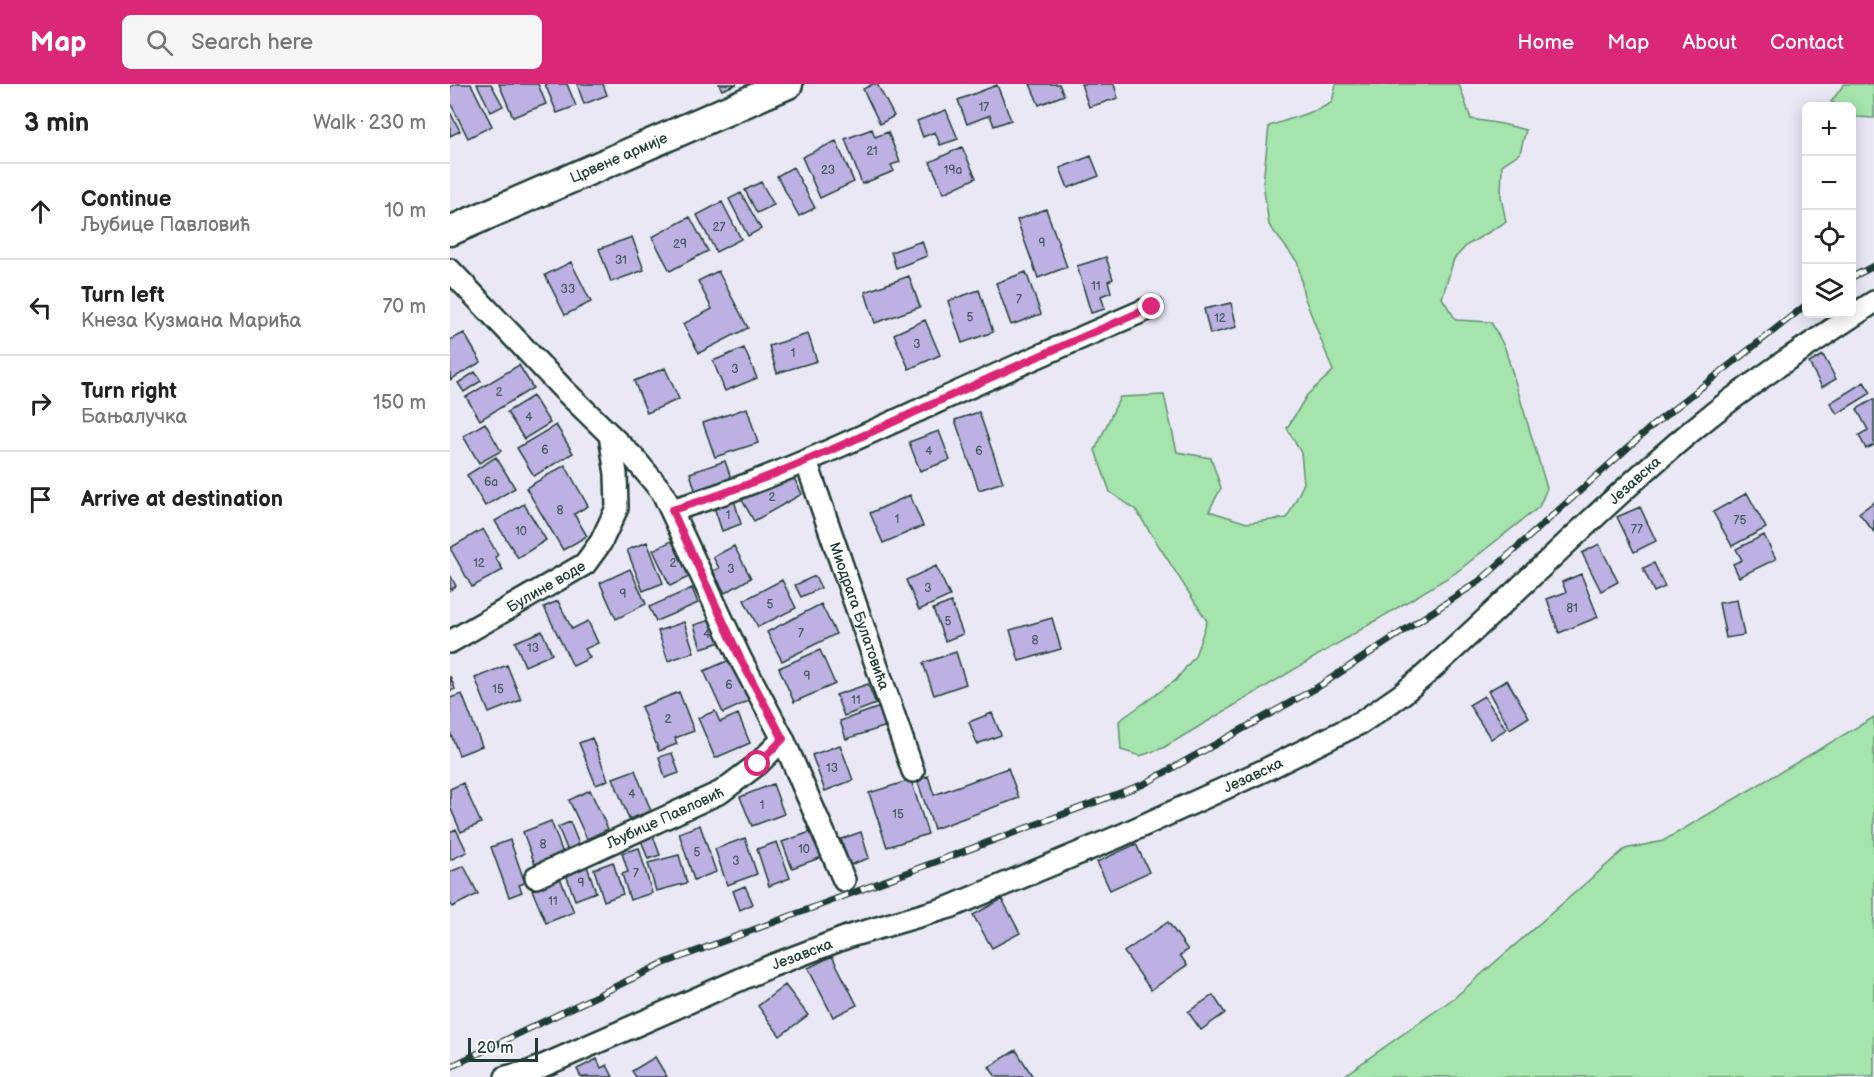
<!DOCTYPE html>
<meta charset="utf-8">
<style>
body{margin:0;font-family:"Balsamiq Sans",sans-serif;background:#f6f6f6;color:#222}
.controls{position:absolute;right:18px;top:18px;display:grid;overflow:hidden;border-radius:9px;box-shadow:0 3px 15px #0003}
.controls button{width:54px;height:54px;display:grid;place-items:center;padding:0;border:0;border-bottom:2px solid #e0e0e0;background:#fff;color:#222;font:30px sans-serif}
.scale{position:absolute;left:18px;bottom:15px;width:70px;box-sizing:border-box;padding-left:6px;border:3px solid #1f3d34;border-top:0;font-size:16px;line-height:21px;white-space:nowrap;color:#1f3d34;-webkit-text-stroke:4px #fff;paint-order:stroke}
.stop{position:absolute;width:18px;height:18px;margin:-14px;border:4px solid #db2777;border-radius:50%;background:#fff}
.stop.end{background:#db2777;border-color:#fff;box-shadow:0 2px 6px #0008}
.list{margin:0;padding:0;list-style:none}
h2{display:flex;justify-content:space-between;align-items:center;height:78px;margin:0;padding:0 24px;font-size:26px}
h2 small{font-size:20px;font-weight:400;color:#767676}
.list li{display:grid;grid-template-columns:39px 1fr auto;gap:18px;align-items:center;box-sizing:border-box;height:96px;padding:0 24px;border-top:2px solid #e0e0e0}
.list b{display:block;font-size:22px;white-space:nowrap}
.list p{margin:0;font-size:20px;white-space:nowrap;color:#767676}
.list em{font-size:20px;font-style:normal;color:#767676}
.icon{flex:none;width:33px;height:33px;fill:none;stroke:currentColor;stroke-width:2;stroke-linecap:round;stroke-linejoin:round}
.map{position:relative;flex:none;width:1424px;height:993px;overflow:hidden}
header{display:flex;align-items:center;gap:36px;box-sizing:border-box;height:84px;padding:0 30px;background:#db2777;color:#fff}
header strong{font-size:28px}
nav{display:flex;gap:33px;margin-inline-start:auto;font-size:21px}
.search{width:420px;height:54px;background:#f6f6f6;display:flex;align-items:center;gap:15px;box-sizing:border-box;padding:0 21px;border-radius:9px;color:#767676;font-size:22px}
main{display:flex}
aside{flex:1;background:#fff}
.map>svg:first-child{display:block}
</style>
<header>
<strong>Map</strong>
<div class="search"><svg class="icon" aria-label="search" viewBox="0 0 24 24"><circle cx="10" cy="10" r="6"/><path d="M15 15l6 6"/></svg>Search here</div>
<nav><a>Home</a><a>Map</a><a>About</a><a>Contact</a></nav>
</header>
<main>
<aside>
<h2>3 min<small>Walk · 230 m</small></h2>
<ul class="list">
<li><svg class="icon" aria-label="ahead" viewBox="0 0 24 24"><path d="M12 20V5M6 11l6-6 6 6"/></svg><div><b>Continue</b><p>Љубице Павловић</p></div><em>10 m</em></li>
<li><svg class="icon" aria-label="left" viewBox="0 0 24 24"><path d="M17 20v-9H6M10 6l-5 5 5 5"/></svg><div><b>Turn left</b><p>Кнеза Кузмана Марића</p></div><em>70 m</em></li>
<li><svg class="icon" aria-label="right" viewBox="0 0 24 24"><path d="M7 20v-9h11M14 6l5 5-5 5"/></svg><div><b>Turn right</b><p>Бањалучка</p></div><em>150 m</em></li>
<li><svg class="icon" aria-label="arrive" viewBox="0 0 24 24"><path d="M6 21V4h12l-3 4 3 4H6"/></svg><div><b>Arrive at destination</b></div></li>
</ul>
</aside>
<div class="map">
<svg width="1424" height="993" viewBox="0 0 1424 993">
<rect width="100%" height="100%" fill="#ebe8f6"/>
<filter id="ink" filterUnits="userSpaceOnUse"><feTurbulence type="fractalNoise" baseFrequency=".0167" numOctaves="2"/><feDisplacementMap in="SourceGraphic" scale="12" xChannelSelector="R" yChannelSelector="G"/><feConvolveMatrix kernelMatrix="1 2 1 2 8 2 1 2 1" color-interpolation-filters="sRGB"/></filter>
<g filter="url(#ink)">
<path fill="#a5e4ac" stroke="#629070" stroke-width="1.5" d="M886,0H1009L1021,35L1052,40L1076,46L1070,69L1052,81L1051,113L1056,138L1017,161L1004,175L992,214L1006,236L1041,238L1055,264L1097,404L1089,423L1004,490L713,664L690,672L671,666L669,637L726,596L745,572L757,537L686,426L660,408L645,366L670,313L714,311L727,368L761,374L771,404L759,427L797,439L837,434L854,399L851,369L837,344L857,311L883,287L854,212L848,179L819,141L813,99L819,42L870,25L882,18Z
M1394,0H1424V34L1407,33L1402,30V22H1389L1381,18Z
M1424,633V993H892L1004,914L1175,765L1213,757Z"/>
<path fill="#bcb1e2" stroke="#1f3d34" stroke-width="1.5" d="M6,0H21L42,42L18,54L0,18V3Z
M27,0H41L53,22L41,28Z
M49,0H88L96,20L63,33Z
M95,0H117L126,22L107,29Z
M127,0H153L157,11L134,20Z
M269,0H287L272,6Z
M423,0H427L444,32L430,40L413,5Z
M580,0H609L614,11L589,21Z
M631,0H664L668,14L639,23Z
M547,1L561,36L544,42L540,31L517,40L508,16Z
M496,26L508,55L490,61L485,48L473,53L467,37Z
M0,28L10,47L0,52Z
M422,45L425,53L438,48L450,78L441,81L444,87L412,100L395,55Z
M386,57L404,98L370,114L352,73Z
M512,63L526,94L494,109L480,78Z
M641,72L649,92L618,104L610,84Z
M343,83L365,124L349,132L327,92Z
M311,98L324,121L307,129L295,106Z
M291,109L311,145L298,152L279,115Z
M272,118L291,155L266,168L247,131Z
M596,125L617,183L588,194L567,136Z
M240,133L258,167L220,187L202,153Z
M182,153L194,186L161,198L149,165Z
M472,157L477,172L446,184L441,168Z
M656,173L663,195L658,197L661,208L651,212L655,225L641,229L627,182Z
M121,178L141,218L115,231L95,191Z
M268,187L298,244L249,269L233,240L262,225L248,197Z
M576,188L591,230L561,241L546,199Z
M459,192L470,223L425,239L415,208Z
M529,206L543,248L512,259L498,217Z
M781,219L787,243L760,250L754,225Z
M475,236L490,271L459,285L444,250Z
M14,249L31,278L0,296V256Z
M358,250L367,277L327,289L319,262Z
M294,264L307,294L275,307L263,277Z
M1373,271L1386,295L1372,303L1359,279Z
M69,281L83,304L30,336L16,313Z
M215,284L229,315L197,329L184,297Z
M25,288L31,297L14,308L8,299Z
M1414,298L1421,309L1387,330L1380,319Z
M83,312L100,339L74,355L57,328Z
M1424,315V361L1416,365L1409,351L1418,346L1407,325Z
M297,324L308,359L265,373L253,339Z
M529,328L553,398L529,406L505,336Z
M35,339L51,367L29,379L13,352Z
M106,341L123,369L84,392L67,364Z
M489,347L500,376L470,387L459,358Z
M46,373L65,404L35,422L17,391Z
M275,377L282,397L246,409L240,389Z
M115,381L138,422L124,430L137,452L113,466L76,404Z
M332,394L334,399L344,394L352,410L304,437L292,416Z
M1297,409L1316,444L1282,462L1263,428Z
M460,411L473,442L433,459L420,429Z
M284,416L291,440L272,447L264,423Z
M1424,418V448L1409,429Z
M74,420L96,456L68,474L45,437Z
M1190,423L1206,457L1184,468L1167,433Z
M33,445L48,471L45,473L53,486L22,503L0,464Z
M1314,451L1326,475L1289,493L1283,480L1292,476L1286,465Z
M226,455L243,491L220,502L203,466Z
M197,458L213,499L193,507L177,466Z
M1149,460L1168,498L1151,507L1132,469Z
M284,462L301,494L275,509L263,487L269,484L263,473Z
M1204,479L1215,503L1204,508L1193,484Z
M486,482L500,512L469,526L456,496Z
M180,485L196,520L166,535L150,499Z
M1131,490L1148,533L1109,549L1097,515L1116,508L1112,498Z
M0,491L6,502L0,506Z
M365,492L371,504L351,513L345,501Z
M332,496L346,524L308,543L294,516Z
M242,504L248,519L206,537L199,523Z
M1287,516L1294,551L1276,554L1269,519Z
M108,517L122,545L138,537L148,559L135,565L140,574L123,582L94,523Z
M501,518L513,550L495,557L483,525Z
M371,520L386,550L332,577L317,548Z
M602,534L611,565L569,577L560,546Z
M264,535L271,558L251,564L244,541Z
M234,538L244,568L218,577L208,547Z
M92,547L102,570L75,582L65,558Z
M370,566L385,600L344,618L329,584Z
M506,568L516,600L484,611L473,579Z
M284,574L303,615L273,629L254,587Z
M57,581L71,616L39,629L25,594Z
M0,592L5,605L0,607Z
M1057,596L1079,633L1060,645L1038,607Z
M418,600L426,620L394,632L386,611Z
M229,608L244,647L225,654L227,660L209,667L191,623Z
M12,610L32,662L9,671L0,648V614Z
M1034,612L1056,645L1041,655L1019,621Z
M433,622L440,641L396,655L390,637Z
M265,627L270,638L288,630L300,659L265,674L248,634Z
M542,629L551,651L527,660L519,638Z
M142,654L158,696L146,701L129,659Z
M390,661L403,696L375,707L362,671Z
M222,669L229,689L215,694L209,673Z
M558,684L569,714L484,745L467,696L478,692L484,711Z
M185,686L201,727L179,735L163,694Z
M461,696L478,750L437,763L419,709Z
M13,699L31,739L11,748L0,723V705Z
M323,700L334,730L302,742L290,713Z
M140,706L158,745L137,755L119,716Z
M101,737L114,772L86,783L73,748Z
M120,738L131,765L119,770L108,743Z
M250,741L266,788L244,796L229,749Z
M6,745L17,768L0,776V748Z
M366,746L375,772L342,784L332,758Z
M411,748L419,774L400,781L391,755Z
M203,752L210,771L198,775L191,756Z
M295,754L307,790L277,801L265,765Z
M60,756L75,799L69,801L72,808L59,813L41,763Z
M327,758L340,794L319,802L307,765Z
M686,760L699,788L660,806L647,778Z
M189,764L202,809L180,816L172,790L178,788L172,769Z
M229,771L237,799L206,807L198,779Z
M163,778L173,810L154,817L144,785Z
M14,782L28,810L2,823L0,818V788Z
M137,782L146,808L125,816L116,790Z
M110,794L124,828L96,839L82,806Z
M295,802L303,820L290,826L283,807Z
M552,815L570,849L542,864L523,831Z
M718,838L738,866L730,871L737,881L701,906L674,868Z
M382,872L407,921L383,933L358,884Z
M335,901L358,931L330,952L308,922Z
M763,911L775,929L751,946L738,928Z
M566,966L583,993H546L539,983Z
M205,973L217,993H186L182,987Z
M147,975L151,984L157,981L163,993H131L127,985Z"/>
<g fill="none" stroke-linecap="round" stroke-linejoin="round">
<defs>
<g id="street">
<path d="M0,186L114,306L184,374L213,409L290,574L333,655L394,796"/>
<path id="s1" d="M356,377L463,687"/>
<path d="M222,426C310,400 393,361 476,323C551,288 626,256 702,223"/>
<path id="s2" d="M0,558L135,480L151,458L167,424L166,390L160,351"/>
<path id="s3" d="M86,793L271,708L308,680L333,655"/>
<path id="s4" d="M56,993L79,988L321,882L400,852L500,823L670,752L817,685L912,638L951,611L975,591C1066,510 1151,422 1245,344C1301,298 1363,258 1424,218"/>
</g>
<g id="secondary">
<path id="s5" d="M0,147L338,0"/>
</g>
</defs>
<use href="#street" stroke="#1f3d34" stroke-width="26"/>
<use href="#secondary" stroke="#1f3d34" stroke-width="33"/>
<use href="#street" stroke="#fff" stroke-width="21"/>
<use href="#secondary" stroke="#fff" stroke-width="28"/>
<defs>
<path id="rail" d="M1402,193L1424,182
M0,983L212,880L694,700L868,603L1031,496L1202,342L1356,221"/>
</defs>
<use href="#rail" stroke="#1f3d34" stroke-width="7"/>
<use href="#rail" stroke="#fff" stroke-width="4.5" stroke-dasharray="14" stroke-linecap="butt"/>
</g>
</g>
<g fill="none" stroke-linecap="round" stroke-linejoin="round" filter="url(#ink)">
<path stroke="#db2777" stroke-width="8" d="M308,680L333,655L290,574L222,426C310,400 393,361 476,323C551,288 626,256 702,223"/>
</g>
<g text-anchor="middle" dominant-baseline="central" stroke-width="4.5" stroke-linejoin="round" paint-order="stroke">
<g font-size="12" fill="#465a60">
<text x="534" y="23">17</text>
<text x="422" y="67">21</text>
<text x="378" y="86">23</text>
<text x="503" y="86">19a</text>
<text x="269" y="143">27</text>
<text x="592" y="159">9</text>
<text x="230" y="160">29</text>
<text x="171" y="176">31</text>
<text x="646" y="202">11</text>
<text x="118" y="205">33</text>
<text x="569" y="215">7</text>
<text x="520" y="233">5</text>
<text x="770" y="234">12</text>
<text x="467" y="260">3</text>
<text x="343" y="269">1</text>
<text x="285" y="285">3</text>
<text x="49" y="308">2</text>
<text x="79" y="333">4</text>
<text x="95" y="366">6</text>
<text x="479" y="367">4</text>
<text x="529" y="367">6</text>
<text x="41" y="398">6a</text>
<text x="322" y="413">2</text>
<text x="110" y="426">8</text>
<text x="278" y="431">1</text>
<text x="447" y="435">1</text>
<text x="1290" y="436">75</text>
<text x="1187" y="445">77</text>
<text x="71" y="447">10</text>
<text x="29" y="479">12</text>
<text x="223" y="479">2</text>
<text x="281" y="485">3</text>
<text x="478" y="504">3</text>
<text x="173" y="510">9</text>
<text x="320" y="520">5</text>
<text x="1122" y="524">81</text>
<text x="498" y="537">5</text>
<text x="351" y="549">7</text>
<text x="257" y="550">4</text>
<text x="585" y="556">8</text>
<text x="83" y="564">13</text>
<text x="357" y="592">9</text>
<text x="279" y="601">6</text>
<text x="48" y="605">15</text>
<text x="406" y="616">11</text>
<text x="218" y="635">2</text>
<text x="382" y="684">13</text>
<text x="182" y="710">4</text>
<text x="312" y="721">1</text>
<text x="448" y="730">15</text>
<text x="93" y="760">8</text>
<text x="354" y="765">10</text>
<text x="247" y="768">5</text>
<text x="286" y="777">3</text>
<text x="186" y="789">7</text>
<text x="131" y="799">9</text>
<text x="103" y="817">11</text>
</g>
<g font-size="15" fill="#1f3d34" stroke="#fff">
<text stroke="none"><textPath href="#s5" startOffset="184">Црвене армије</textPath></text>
<text stroke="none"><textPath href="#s4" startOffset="1293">Језавска</textPath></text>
<text stroke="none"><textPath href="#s2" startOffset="111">Булине воде</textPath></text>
<text stroke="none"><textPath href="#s1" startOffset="164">Миодрага Булатовића</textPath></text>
<text stroke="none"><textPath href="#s4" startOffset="807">Језавска</textPath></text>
<text stroke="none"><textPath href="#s3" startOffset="142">Љубице Павловић</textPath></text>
<text stroke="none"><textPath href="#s4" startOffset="321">Језавска</textPath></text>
</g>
</g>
</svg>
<div class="controls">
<button>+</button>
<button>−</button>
<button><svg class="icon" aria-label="locate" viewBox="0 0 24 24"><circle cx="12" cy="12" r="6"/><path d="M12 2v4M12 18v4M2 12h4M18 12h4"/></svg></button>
<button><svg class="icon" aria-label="layers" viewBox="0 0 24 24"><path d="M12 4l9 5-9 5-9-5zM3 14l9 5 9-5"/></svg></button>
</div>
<div class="scale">20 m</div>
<div class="stop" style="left:308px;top:680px"></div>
<div class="stop end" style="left:702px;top:223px"></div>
</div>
</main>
